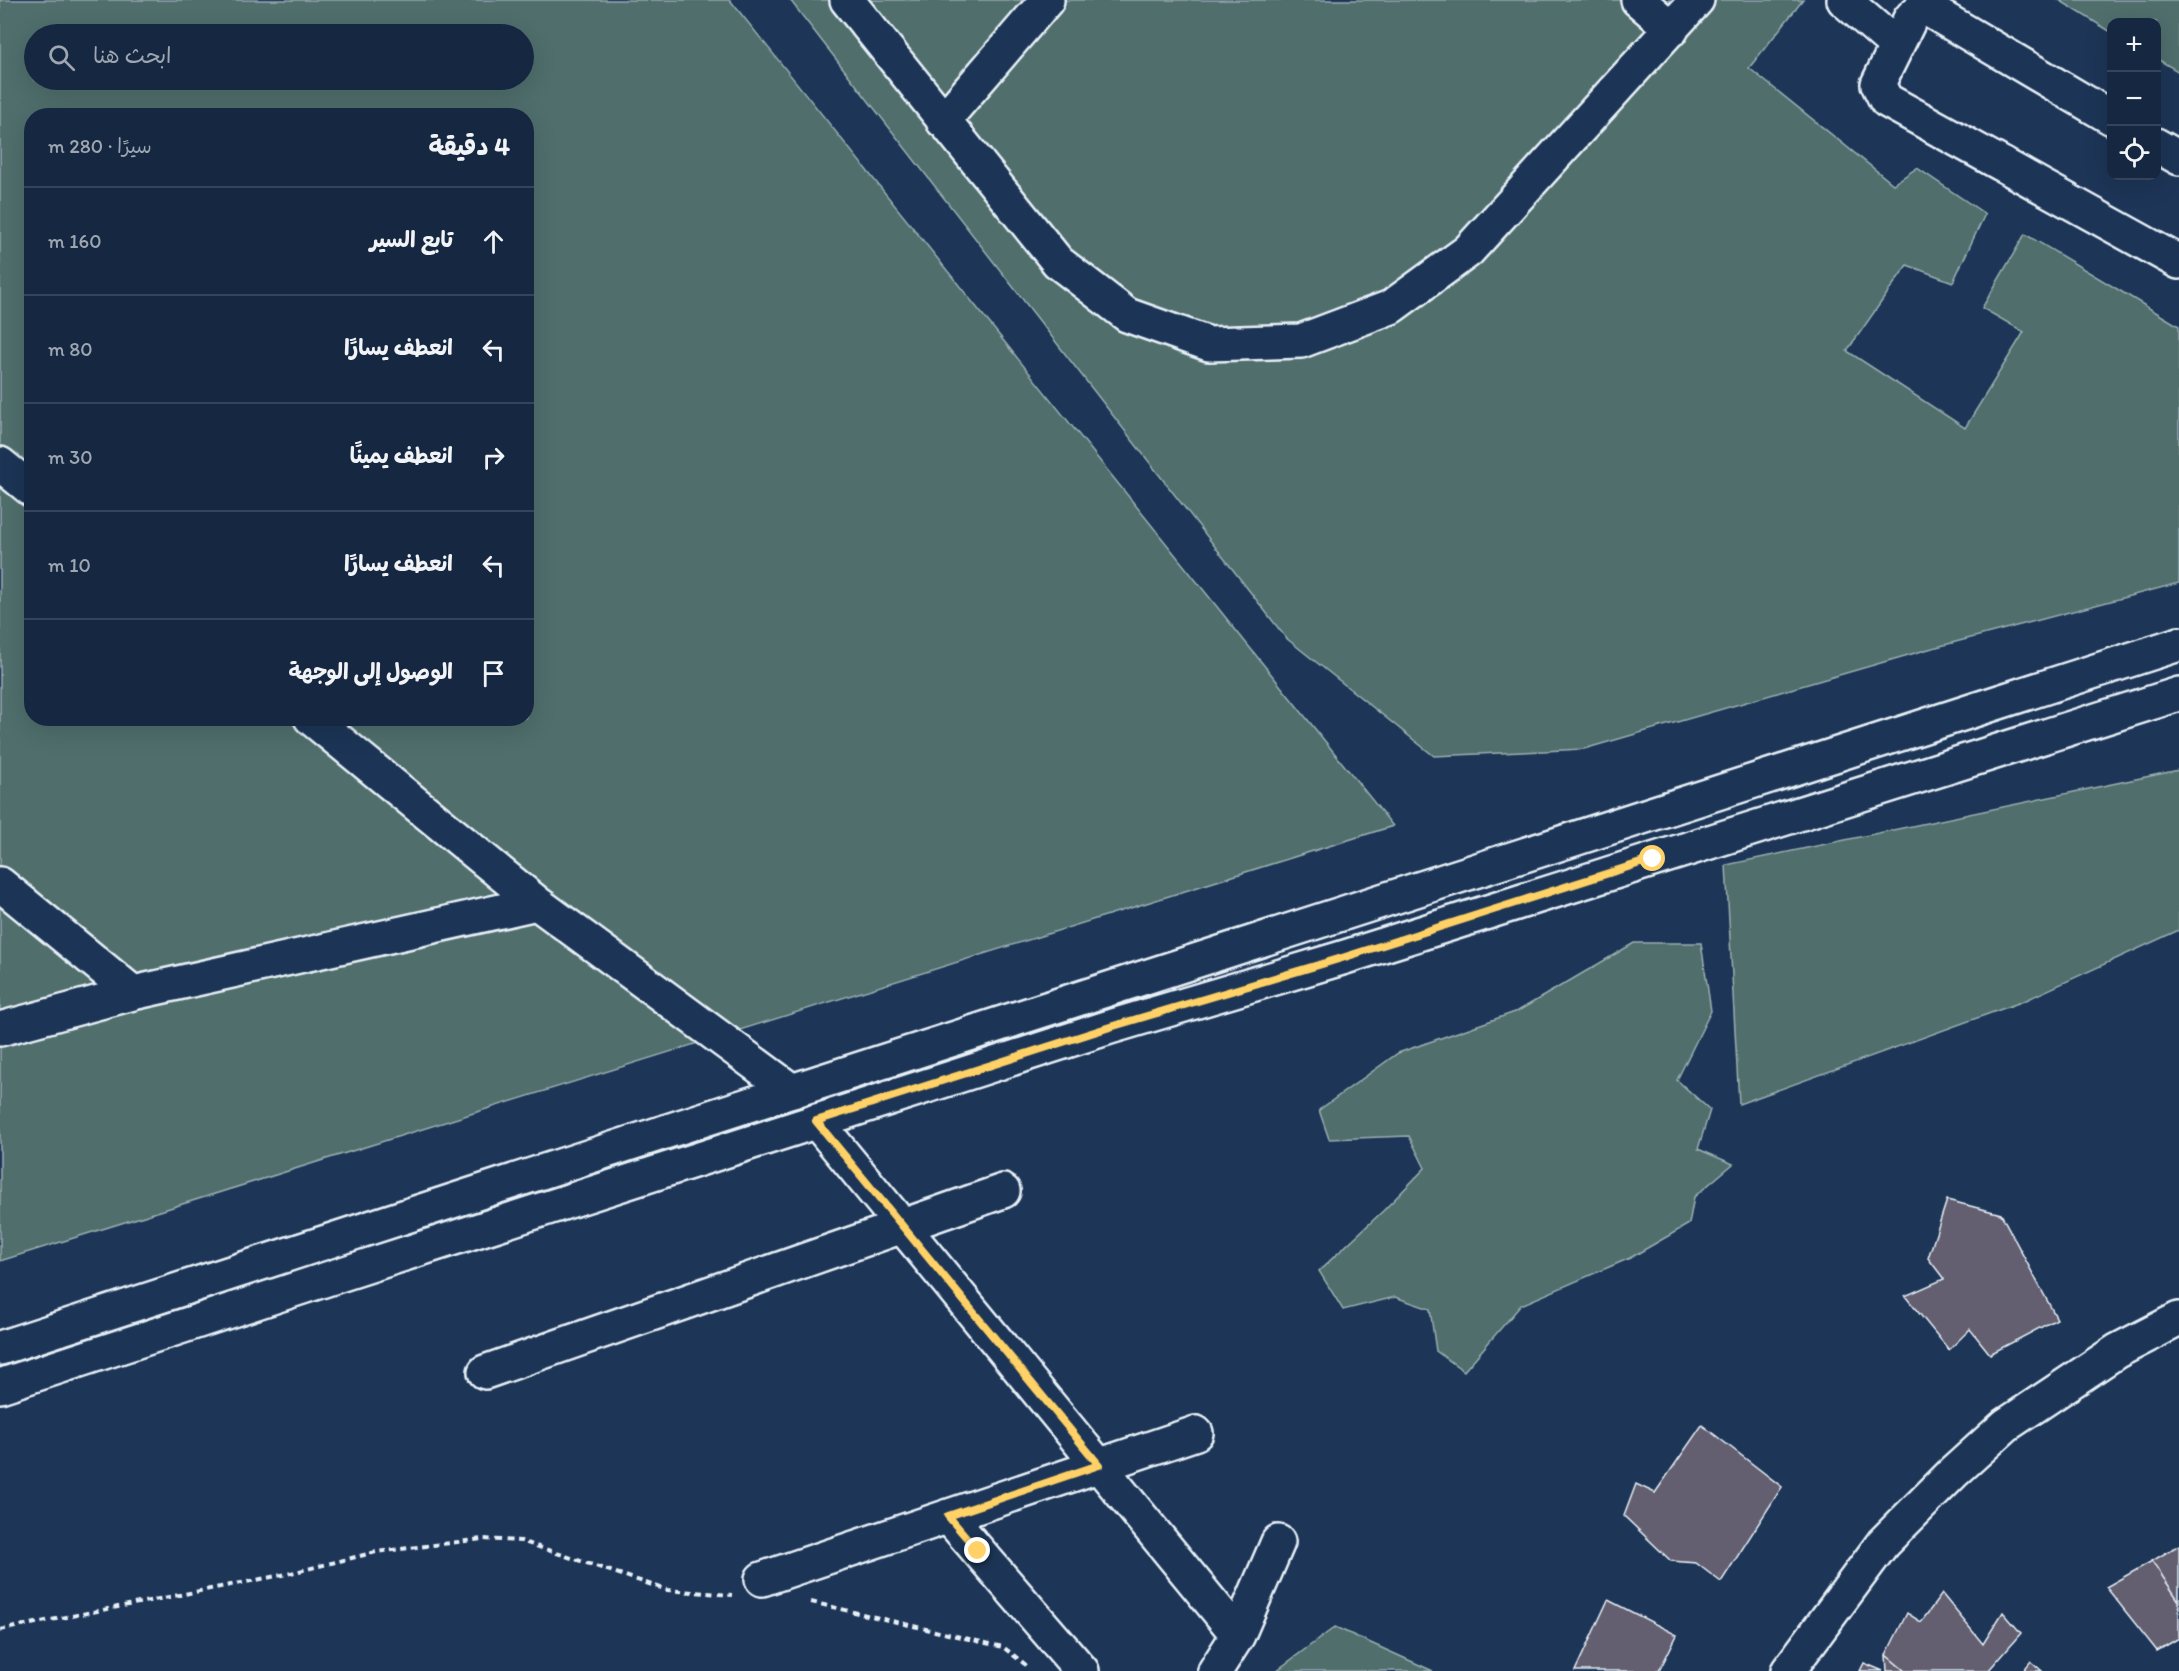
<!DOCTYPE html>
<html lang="ar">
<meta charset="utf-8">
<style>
body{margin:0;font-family:Itim,"Playpen Sans Arabic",sans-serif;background:#1f3048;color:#f1f3f6;direction:rtl}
.controls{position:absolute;right:18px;top:18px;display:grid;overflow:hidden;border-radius:12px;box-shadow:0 6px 24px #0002}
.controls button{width:54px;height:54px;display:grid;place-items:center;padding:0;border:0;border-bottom:2px solid #35445a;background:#162841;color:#f1f3f6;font:30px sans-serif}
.stop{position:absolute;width:18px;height:18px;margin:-14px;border:4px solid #ffd166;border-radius:50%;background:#fff}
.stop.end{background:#ffd166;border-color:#fff;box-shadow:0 2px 6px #0008}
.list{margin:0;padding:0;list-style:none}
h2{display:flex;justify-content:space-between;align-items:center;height:78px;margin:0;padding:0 24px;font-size:26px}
h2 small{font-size:20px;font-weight:400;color:#9ea6b1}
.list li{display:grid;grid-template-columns:39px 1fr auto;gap:18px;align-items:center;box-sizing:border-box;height:108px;padding:0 24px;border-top:2px solid #35445a}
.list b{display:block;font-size:22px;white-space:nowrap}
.list em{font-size:20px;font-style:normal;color:#9ea6b1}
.icon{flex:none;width:33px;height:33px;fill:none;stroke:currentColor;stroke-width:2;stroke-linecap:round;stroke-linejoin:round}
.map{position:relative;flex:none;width:2179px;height:1671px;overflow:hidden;direction:ltr}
.search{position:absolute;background:#162841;box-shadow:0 6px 24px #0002;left:24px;top:24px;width:510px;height:66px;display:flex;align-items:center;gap:15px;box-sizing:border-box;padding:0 21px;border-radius:33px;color:#9ea6b1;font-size:22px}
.panel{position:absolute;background:#162841;box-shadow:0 6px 24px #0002;left:24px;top:108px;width:510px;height:618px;border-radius:24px;direction:rtl}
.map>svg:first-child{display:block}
</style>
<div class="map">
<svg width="2179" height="1671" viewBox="0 0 2179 1671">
<rect width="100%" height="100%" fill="#1d3557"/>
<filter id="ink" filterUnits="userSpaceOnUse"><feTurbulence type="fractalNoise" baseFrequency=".0167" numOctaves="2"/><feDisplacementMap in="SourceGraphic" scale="12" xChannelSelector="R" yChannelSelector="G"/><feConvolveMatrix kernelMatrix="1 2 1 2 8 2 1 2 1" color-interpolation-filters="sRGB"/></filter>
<g filter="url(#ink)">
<path fill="#506e6c" stroke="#9cb0b2" stroke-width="1.5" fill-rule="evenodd" d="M0,0H730L1393,826L0,1261ZM34,34H524V80H34ZM32,116H526V718H32Z
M790,0H1803L1749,68L1893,184L1917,168L1985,214L1953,282L1907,265L1847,351L1965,428L2024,332L1982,308L2025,234L2179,326V583L1929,649L1584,749L1434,756L1286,638Z
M2059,0H2179V72L2157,59L2156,22H2112L2111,32Z
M2179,770V930L2024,1001L1739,1104L1726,865Z
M1634,943H1701L1711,1011L1677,1080L1710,1110L1698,1149L1733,1164L1694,1197L1689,1224L1630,1258L1521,1305L1464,1371L1436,1351L1430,1309L1395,1297L1343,1310L1319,1271L1384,1210L1425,1168L1409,1136L1329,1139L1319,1110L1398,1053L1518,1011Z
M1335,1627L1433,1671H1276Z"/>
<path fill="#635f6f" stroke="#e8f1f8" stroke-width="1.5" d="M1947,1200L2001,1214L2057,1319L1990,1354L1970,1329L1949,1350L1905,1296L1944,1279L1928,1258Z
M1702,1425L1782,1487L1721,1582L1696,1563L1671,1561L1624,1516L1636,1484L1655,1493Z
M2179,1545V1601L2152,1561Z
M2152,1561L2179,1601V1638L2157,1651L2106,1587Z
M1942,1594L1983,1644L2003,1612L2021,1633L1988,1671H1905L1886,1655L1907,1613L1921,1622Z
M1608,1600L1677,1635L1659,1671H1575Z
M1886,1655L1905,1671H1887Z
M2031,1661L2042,1671H2023Z
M1864,1663L1883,1671H1860Z"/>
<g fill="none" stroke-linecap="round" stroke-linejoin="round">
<defs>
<path id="minor" d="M847,0L1058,262L1127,315L1209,344L1301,341L1391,307L1468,251L1697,0
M1638,0L1672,29
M1844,0L1897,46
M2112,118L1929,10C1920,9 1916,12 1910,19L1878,84L1886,100L2179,262
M943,121L1047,0
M2156,145L2179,158
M0,464L32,490
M311,718L537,903L792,1091
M0,884L133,993L537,903
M0,1029L133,993
M816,1121L1238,1635
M485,1372L1003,1191
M948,1516L1082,1671
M762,1579L1196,1433
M1215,1671L1238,1635L1278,1542
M1788,1671L1883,1543L1953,1473L2006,1425L2117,1351L2179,1319"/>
<path id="major" d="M0,1348L680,1127L2179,644
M0,1386L342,1274L1110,1027L1342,958L2179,694"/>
</defs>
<use href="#minor" stroke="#e8f1f8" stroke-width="38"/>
<use href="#major" stroke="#e8f1f8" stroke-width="38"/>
<path stroke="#e8f1f8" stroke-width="4" stroke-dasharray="6 4.5" stroke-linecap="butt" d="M811,1602L1003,1647L1026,1665
M0,1630L287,1574L376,1552L483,1539L521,1541L667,1590L732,1595"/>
<use href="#minor" stroke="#1d3557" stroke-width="33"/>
<use href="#major" stroke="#1d3557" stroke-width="33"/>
</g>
</g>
<g fill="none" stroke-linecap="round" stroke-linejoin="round" filter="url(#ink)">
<path stroke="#ffd166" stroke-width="8" d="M978,1551L948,1516L1099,1465L816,1121L1110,1027L1342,958L1653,859"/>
</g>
</svg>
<div class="controls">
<button>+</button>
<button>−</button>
<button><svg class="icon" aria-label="locate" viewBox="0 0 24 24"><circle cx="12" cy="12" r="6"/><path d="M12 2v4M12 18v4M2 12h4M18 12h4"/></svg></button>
</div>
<div class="stop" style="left:1653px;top:859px"></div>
<div class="stop end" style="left:978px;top:1551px"></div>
<div class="search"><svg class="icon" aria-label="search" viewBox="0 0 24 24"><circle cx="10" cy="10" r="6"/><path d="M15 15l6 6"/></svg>ابحث هنا</div>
<section class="panel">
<h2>4 دقيقة<small>سيرًا · 280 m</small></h2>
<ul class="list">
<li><svg class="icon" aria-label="ahead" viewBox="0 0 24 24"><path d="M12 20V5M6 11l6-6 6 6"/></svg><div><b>تابع السير</b></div><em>160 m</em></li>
<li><svg class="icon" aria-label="left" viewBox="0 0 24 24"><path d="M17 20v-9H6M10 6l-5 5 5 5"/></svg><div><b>انعطف يسارًا</b></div><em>80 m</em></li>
<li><svg class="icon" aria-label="right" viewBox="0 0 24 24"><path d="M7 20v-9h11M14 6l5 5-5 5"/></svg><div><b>انعطف يمينًا</b></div><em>30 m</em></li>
<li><svg class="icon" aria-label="left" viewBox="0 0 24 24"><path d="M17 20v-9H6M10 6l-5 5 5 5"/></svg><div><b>انعطف يسارًا</b></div><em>10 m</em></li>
<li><svg class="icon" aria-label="arrive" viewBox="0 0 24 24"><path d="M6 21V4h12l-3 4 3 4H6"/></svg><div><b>الوصول إلى الوجهة</b></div></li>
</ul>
</section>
</div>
